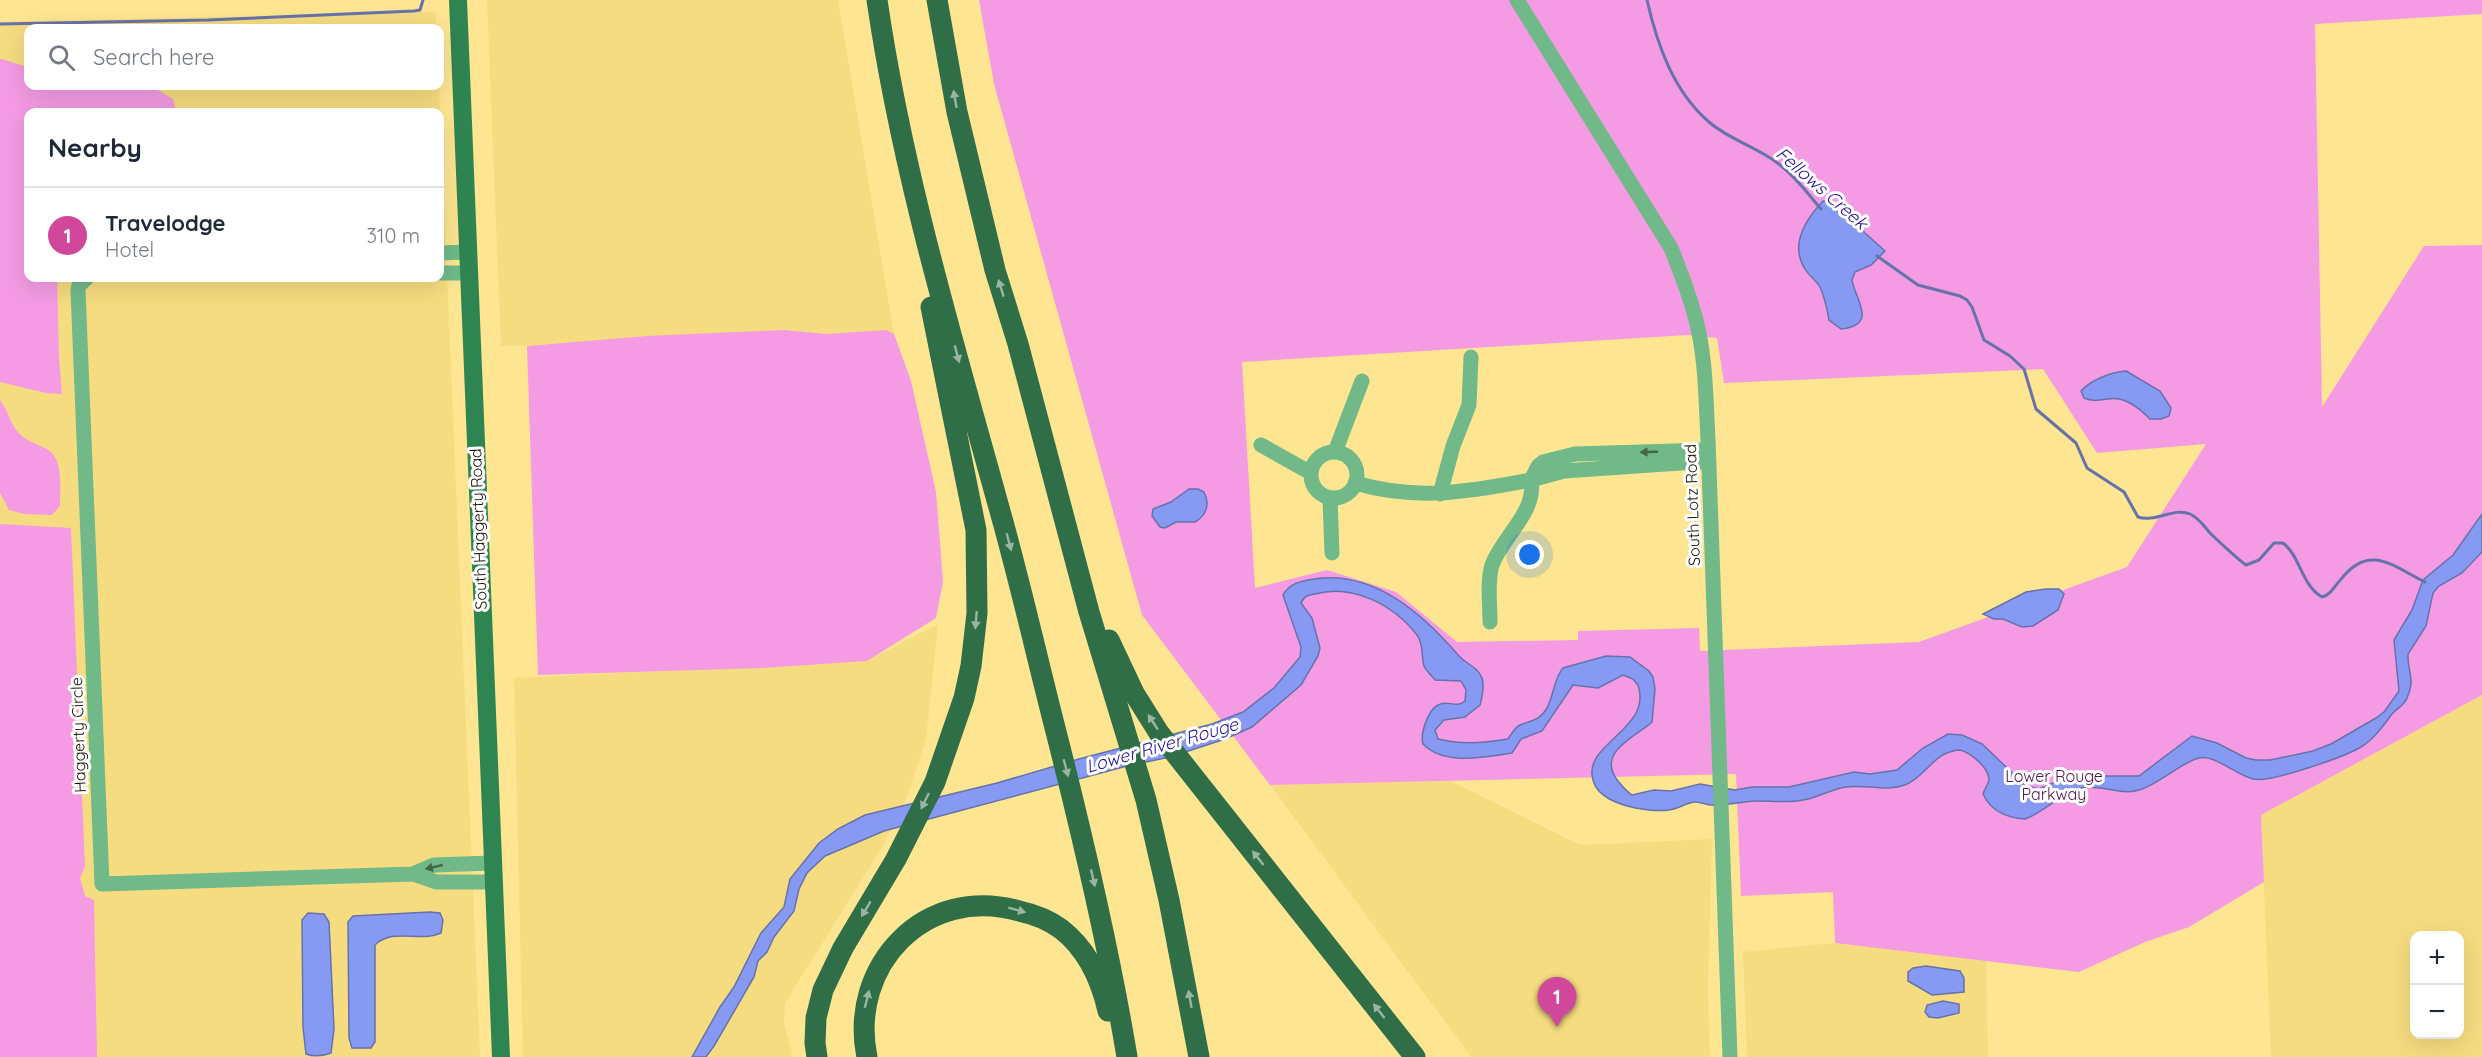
<!DOCTYPE html>
<meta charset="utf-8">
<style>
body{margin:0;font-family:Quicksand,sans-serif;background:#f6f6f7;color:#1f2937}
.controls{position:absolute;right:18px;bottom:18px;display:grid;overflow:hidden;border-radius:12px;box-shadow:0 6px 24px #0002}
.controls button{width:54px;height:54px;display:grid;place-items:center;padding:0;border:0;border-bottom:2px solid #e0e1e3;background:#fff;color:#1f2937;font:30px sans-serif}
.you{position:absolute;left:1530px;top:555px;width:21px;height:21px;margin:-15px;border:4px solid #fff;border-radius:50%;background:#1a73e8;box-shadow:0 0 0 9px #1a73e833}
.badge{display:grid;place-items:center;width:39px;height:39px;border-radius:50%;background:#424cc0;color:#fff;font-size:20px;font-weight:700}
.pin{position:absolute;translate:-50% -50px;filter:drop-shadow(0 2px 3px #0008)}
.pin::after{content:'';position:absolute;top:32px;width:21px;height:18px;background:inherit;clip-path:polygon(0 0,100% 0,50% 100%)}
.list{margin:0;padding:0;list-style:none}
h2{display:flex;justify-content:space-between;align-items:center;height:78px;margin:0;padding:0 24px;font-size:26px}
h2 small{font-size:20px;font-weight:400;color:#747a83}
.list li{display:grid;grid-template-columns:39px 1fr auto;gap:18px;align-items:center;box-sizing:border-box;height:96px;padding:0 24px;border-top:2px solid #e0e1e3}
.list b{display:block;font-size:22px;white-space:nowrap}
.list p{margin:0;font-size:20px;white-space:nowrap;color:#747a83}
.list em{font-size:20px;font-style:normal;color:#747a83}
.icon{flex:none;width:33px;height:33px;fill:none;stroke:currentColor;stroke-width:2;stroke-linecap:round;stroke-linejoin:round}
.map{position:relative;flex:none;width:2482px;height:1057px;overflow:hidden}
.search{position:absolute;background:#fff;box-shadow:0 6px 24px #0002;left:24px;top:24px;width:420px;height:66px;display:flex;align-items:center;gap:15px;box-sizing:border-box;padding:0 21px;border-radius:12px;color:#747a83;font-size:22px}
.panel{position:absolute;background:#fff;box-shadow:0 6px 24px #0002;left:24px;top:108px;width:420px;height:174px;border-radius:12px}
.map>svg:first-child{display:block}
</style>
<div class="map">
<svg width="2482" height="1057" viewBox="0 0 2482 1057">
<rect width="100%" height="100%" fill="#fde592"/>
<path fill="#f6dc80" fill-rule="evenodd" d="M487,0H838L894,334L501,346Z
M436,12V28H28V86H439L480,1057H0V22ZM28,112H440V278H28Z
M938,624L926,739L906,799L881,849L785,1003L784,1023L793,1057H523L514,678L867,661Z
M2482,695V1057H2271L2261,815ZM2414,936H2460V1034H2414Z
M1451,781L1580,845L1712,839L1708,989L1710,1057H1471L1270,785Z
M1835,943L1986,961L1988,1057H1747L1743,952Z"/>
<path fill="#f49be4" fill-rule="evenodd" d="M979,0H2482V14L2315,24L2322,407L2424,246L2482,245V695L2261,815L2264,882L2189,927L2145,942L2079,972L1835,943L1833,892L1741,896L1736,774L1270,785L1142,615L994,84ZM1688,335L1717,338L1724,383L2043,369L2097,453L2206,444L2127,567L1919,642L1700,651L1699,628L1578,631V640L1457,642L1396,592L1327,570L1255,588L1242,362Z
M0,59C10,60 20,67 28,66V86H151L173,99L176,112H28V278H57L59,358L62,394L46,393L0,382Z
M783,330L827,334L886,330L894,334L911,381L936,492L943,582L936,618L867,661L762,668L538,675L527,346L647,336Z
M0,400C9,411 10,426 22,436C30,443 42,445 51,452C63,462 60,492 60,506L52,515L24,514L9,510L0,493Z
M0,524L71,528L85,866L80,878L85,896L94,900L97,1057H0Z"/>
<path fill="#879af3" stroke="#6672aa" stroke-width="1.5" d="M1823,201L1841,204L1865,233L1885,251L1871,265L1855,272L1852,280C1855,299 1879,325 1841,329L1829,320C1827,308 1825,298 1820,287C1816,280 1809,276 1805,269C1789,244 1806,219 1823,201Z
M2126,371L2160,391L2171,408L2169,416L2161,419H2150C2139,408 2125,396 2108,399C2097,400 2095,402 2084,398L2081,391C2091,380 2111,372 2126,371Z
M1189,489H1198L1204,492C1210,504 1207,515 1195,522H1176L1165,528L1160,527L1152,516L1153,509L1171,502Z
M2482,514V552L2462,573L2439,586L2433,593L2426,626L2408,654C2407,673 2416,677 2407,698C2404,706 2397,708 2392,714C2383,726 2374,739 2361,747C2344,757 2270,783 2253,779C2236,775 2214,754 2199,758C2182,762 2159,784 2139,790C2123,796 2100,784 2081,788C2059,794 2045,812 2025,819C2007,818 1991,811 1983,794C1984,790 1989,783 1989,779C1988,767 1971,753 1960,750C1934,751 1927,776 1905,785C1885,792 1865,784 1846,787C1831,789 1817,798 1803,800C1788,803 1773,801 1757,801C1742,801 1727,806 1712,805C1706,805 1700,801 1694,802C1686,803 1678,809 1669,810C1648,813 1599,805 1593,780C1582,743 1653,730 1638,685L1633,679L1623,675L1598,688L1573,685L1542,731L1521,739L1512,753C1485,757 1444,766 1423,744C1420,734 1428,710 1438,705C1447,699 1456,709 1465,701L1466,690L1461,681L1435,680C1432,676 1426,671 1424,666C1421,656 1424,644 1417,635C1393,604 1352,584 1315,594C1308,595 1304,596 1301,603L1312,618L1320,648L1318,656L1301,685L1252,727L1225,739L1170,757L1127,766L884,831L825,856L807,873L799,889L794,911L774,937L767,952L758,961L754,977L714,1046L706,1057H692L720,1007L734,987L761,933L784,907L790,879L819,843L838,829L865,815L997,783L1079,759L1212,724L1243,712L1274,688L1300,657L1301,647L1283,595C1290,583 1301,581 1314,579C1374,570 1423,614 1459,656C1466,664 1478,667 1482,678C1485,686 1482,697 1480,705L1465,717L1444,720L1435,730L1438,739C1461,745 1485,743 1508,739C1511,735 1515,727 1520,725C1532,720 1539,721 1547,708C1554,695 1554,678 1563,668L1606,656L1630,657L1649,671L1653,677L1655,689L1652,722C1636,737 1595,752 1618,781C1622,786 1626,791 1632,795L1654,790L1671,791L1700,784L1735,790L1752,787H1789L1854,772L1870,774L1897,770L1923,748L1948,734L1962,735L1982,744L2026,786L2039,789L2070,776H2139L2192,736L2217,743L2246,758L2256,760H2270L2313,751L2331,744L2376,718L2384,712L2399,691L2394,640L2412,610L2423,580L2453,555Z
M2046,589H2059L2064,594L2058,610L2033,626L2022,627L2003,619H1994L1983,614L2026,592Z
M430,912L440,913L443,920L441,933C420,943 393,927 375,945V1042L371,1048H352L349,1038L348,922L353,916Z
M308,913L324,914L329,922L334,1029L331,1053C323,1056 314,1057 306,1054L303,1027L302,920Z
M1926,966L1960,971L1964,978V992L1932,995L1908,981V972L1913,968Z
M1943,1001L1959,1004V1013L1938,1018L1929,1017L1925,1012L1927,1005Z"/>
<g fill="none" stroke-linecap="round" stroke-linejoin="round">
<path stroke="#6672aa" stroke-width="3" d="M1647,0C1657,44 1673,91 1709,122C1731,141 1760,148 1780,165C1796,177 1808,194 1821,209
M0,24L208,20L414,11L420,10L423,0
M1877,256L1918,285L1960,296L1967,300L1972,307L1984,340L2010,356L2024,369L2036,409L2076,443L2087,468L2124,492L2138,517C2155,523 2174,507 2190,514C2199,518 2204,526 2210,533C2217,540 2240,561 2246,565L2259,560L2274,543H2283C2301,557 2301,585 2322,597C2331,595 2335,585 2342,578C2370,543 2394,567 2425,582"/>
<path stroke="#71b989" stroke-width="15" d="M1517,0L1671,248C1682,276 1693,304 1699,333C1706,368 1706,404 1708,440L1730,1057
M440,253L467,252
M440,273H468
M87,278L79,285L78,290L102,884L413,874
M1261,445L1311,473
M1708,450L1575,454L1543,462L1538,466L1531,480L1564,471L1709,461
M1335,452L1362,381
M1311 475a23 23 0 1 1 46 0a23 23 0 1 1-46 0Z
M1355,483C1417,501 1469,492 1531,480C1537,512 1502,537 1492,565C1487,582 1490,604 1490,622
M1440,494L1453,446L1469,405L1471,357
M1330,498L1332,553
M492,863L434,865L413,874L436,882H493"/>
<path stroke="#2f8551" stroke-width="18" d="M458,0L501,1057"/>
<path stroke="#306e47" stroke-width="21" d="M877,0C902,172 952,337 998,504C1018,574 1034,645 1052,716C1081,829 1108,942 1127,1057
M937,0L957,112L995,270L1018,344L1089,612L1146,800L1169,900L1199,1057
M1109,640L1134,693L1159,733L1415,1057
M817,1057L815,1043L816,1018L823,990L843,948L896,859L935,782L964,698L971,666L977,613L976,530L931,307
M867,1057C848,965 926,884 1019,911C1033,914 1050,921 1061,929C1087,949 1101,980 1108,1011"/>
</g>
<defs><path id="oneway-solid" d="M-6-.8H1V-3.2L6.5 0L1 3.2V.8H-6Z" transform="scale(1.5)"/></defs>
<g fill="#98b6a3">
<use href="#oneway-solid" transform="translate(955 99) rotate(-100)"/>
<use href="#oneway-solid" transform="translate(1001 288) rotate(-107)"/>
<use href="#oneway-solid" transform="translate(957 354) rotate(75)"/>
<use href="#oneway-solid" transform="translate(1009 542) rotate(75)"/>
<use href="#oneway-solid" transform="translate(976 620) rotate(95)"/>
<use href="#oneway-solid" transform="translate(1153 722) rotate(-123)"/>
<use href="#oneway-solid" transform="translate(1066 768) rotate(75)"/>
<use href="#oneway-solid" transform="translate(925 801) rotate(116)"/>
<use href="#oneway-solid" transform="translate(1258 858) rotate(-128)"/>
<use href="#oneway-solid" transform="translate(1093 878) rotate(77)"/>
<use href="#oneway-solid" transform="translate(866 909) rotate(121)"/>
<use href="#oneway-solid" transform="translate(1017 910) rotate(15)"/>
<use href="#oneway-solid" transform="translate(867 999) rotate(-76)"/>
<use href="#oneway-solid" transform="translate(1190 999) rotate(-100)"/>
<use href="#oneway-solid" transform="translate(1379 1011) rotate(-128)"/>
</g>
<g fill="#466644">
<use href="#oneway-solid" transform="translate(1649 452) rotate(178)"/>
<use href="#oneway-solid" transform="translate(434 867) rotate(167)"/>
</g>
<g text-anchor="middle" dominant-baseline="central" stroke-width="6" stroke-linejoin="round" paint-order="stroke">
<g font-size="16" fill="#1a1300" stroke="#fff">
<text transform="translate(1692 505) rotate(-92)">South Lotz Road</text>
<text transform="translate(478 529) rotate(-92)">South Haggerty Road</text>
<text transform="translate(78 735) rotate(-92)">Haggerty Circle</text>
</g>
<g font-size="16" fill="#56164d" stroke="#fff">
<text x="2054" y="776">Lower Rouge<tspan x="2054" dy="18">Parkway</tspan></text>
</g>
<g font-size="18" font-style="italic" fill="#241599" stroke="#fff">
<text transform="translate(1822 188) rotate(41)">Fellows Creek</text>
<text transform="translate(1162 745) rotate(-16)">Lower River Rouge</text>
</g>
</g>
</svg>
<div class="controls">
<button>+</button>
<button>−</button>
</div>
<div class="you"></div>
<div class="pin badge" style="left:1557px;top:1027px;background:#d1479c">1</div>
<div class="search"><svg class="icon" aria-label="search" viewBox="0 0 24 24"><circle cx="10" cy="10" r="6"/><path d="M15 15l6 6"/></svg>Search here</div>
<section class="panel">
<h2>Nearby<small></small></h2>
<ul class="list">
<li><span class="badge" style="background:#d1479c">1</span><div><b>Travelodge</b><p>Hotel</p></div><em>310 m</em></li>
</ul>
</section>
</div>
